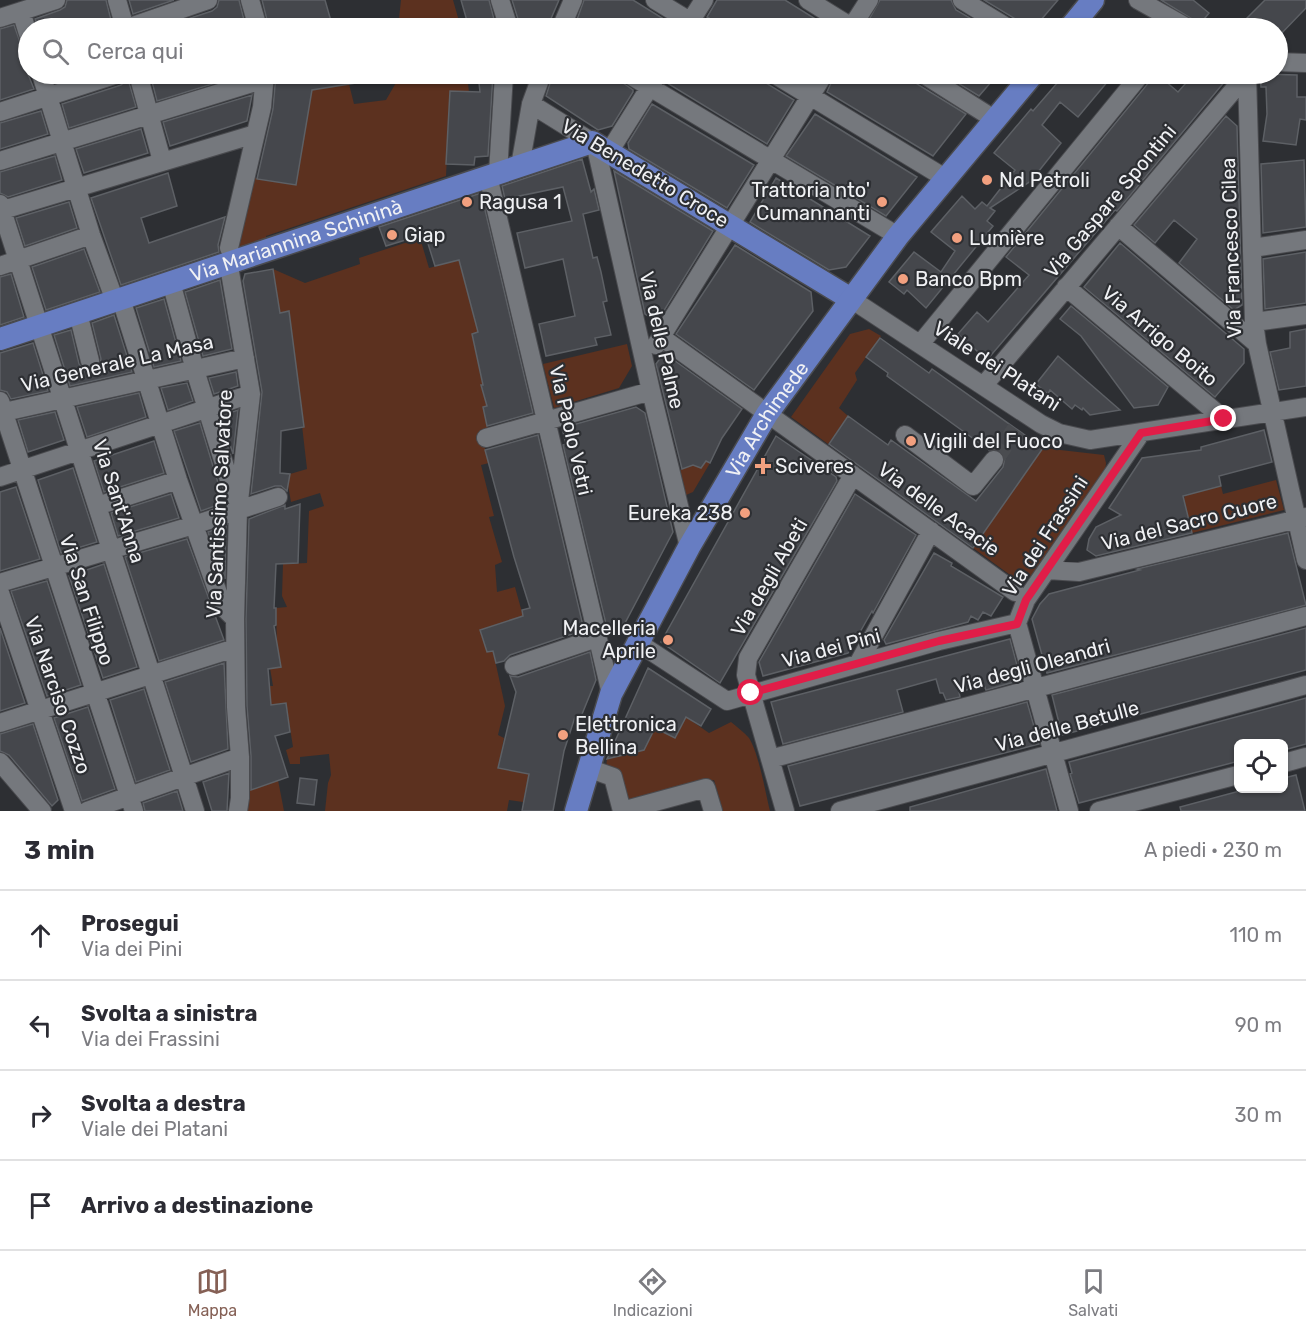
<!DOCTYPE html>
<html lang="it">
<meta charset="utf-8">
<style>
body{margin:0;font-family:Rubik,sans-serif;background:#f7f7f7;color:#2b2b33}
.controls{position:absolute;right:18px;bottom:18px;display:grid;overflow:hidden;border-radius:9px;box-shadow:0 2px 4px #0004}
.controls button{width:54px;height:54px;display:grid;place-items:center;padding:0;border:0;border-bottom:2px solid #e1e1e2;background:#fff;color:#2b2b33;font:30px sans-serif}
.stop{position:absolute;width:18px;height:18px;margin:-14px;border:4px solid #e11d48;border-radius:50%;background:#fff}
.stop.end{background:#e11d48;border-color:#fff;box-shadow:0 2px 6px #0008}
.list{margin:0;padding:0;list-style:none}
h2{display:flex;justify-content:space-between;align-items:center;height:78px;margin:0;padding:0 24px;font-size:26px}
h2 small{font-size:20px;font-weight:400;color:#7c7c81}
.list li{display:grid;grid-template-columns:39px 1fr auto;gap:18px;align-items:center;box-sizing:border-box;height:90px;padding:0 24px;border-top:2px solid #e1e1e2}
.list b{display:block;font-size:22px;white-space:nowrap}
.list p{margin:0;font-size:20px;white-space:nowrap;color:#7c7c81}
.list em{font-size:20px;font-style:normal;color:#7c7c81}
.icon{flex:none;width:33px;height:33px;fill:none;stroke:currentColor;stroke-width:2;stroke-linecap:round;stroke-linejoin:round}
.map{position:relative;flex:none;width:1306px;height:811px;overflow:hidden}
.search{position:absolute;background:#fff;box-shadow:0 2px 4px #0004;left:18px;right:18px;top:18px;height:66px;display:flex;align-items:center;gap:15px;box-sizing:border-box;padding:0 21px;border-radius:33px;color:#7c7c81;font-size:22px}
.sheet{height:438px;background:#fff}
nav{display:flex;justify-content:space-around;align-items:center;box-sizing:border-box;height:84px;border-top:2px solid #e1e1e2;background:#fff;font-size:16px;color:#7c7c81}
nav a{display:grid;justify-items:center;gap:3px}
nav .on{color:#856055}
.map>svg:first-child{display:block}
</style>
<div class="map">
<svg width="1306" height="811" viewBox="0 0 1306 811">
<rect width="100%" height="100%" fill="#2d2f33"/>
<path fill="#5c311f" d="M401,0H453L461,28H398Z
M398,74H467L469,92L450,91L446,176L266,236L267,240L238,250L255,178L296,184L311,90L349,84L354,104L386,100L397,81Z
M420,238L429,268L460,260L478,332L472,334L483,385L481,386L487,406L483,408L488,428L480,430L489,463L481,465L494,516L489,517L502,562L495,565L497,592L515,587L523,616L480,630L487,652L493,651L505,706L498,735L504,738L498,768L529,774L523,802L509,800L507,811H325L328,783L331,775L329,754L300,757V764H290L286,750L293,747L286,703L271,705L269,686H273L270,668L277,645L276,608L287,607L282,596L283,564L307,563L309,511L324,506L320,493L291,502L288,485L290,474L307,469L289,312L280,313L273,269L305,283L360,264L359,258Z
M869,329L881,336L855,373L857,380L839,408L848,416L828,444L791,417L850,334Z
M627,344L632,366L619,388L554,408L543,364Z
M1043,448L1104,455L1106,463L1105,472L1032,575L1023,580H1017L973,548Z
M706,461L710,463L693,492L686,495L680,470L693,465L701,468Z
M1190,480H1198L1199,492L1221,486L1223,494L1276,480L1284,510L1192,533L1184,499Z
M686,717L709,733L731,722C737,727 744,732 749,738C759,754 765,791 770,811H723L714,780L624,804L606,767L607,759L644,750L655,728L675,738Z
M278,780L284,811H241L242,793Z"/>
<path fill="#45474c" stroke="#5d6065" stroke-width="1.5" d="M67,0H106L113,28H38L35,19L60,10L65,7Z
M129,0H174L133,14Z
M219,0H239L246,28H160L212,11L217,7Z
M262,0H325L333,28H269Z
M461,0H489L495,23V28H469Z
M512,0H559L547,28H517L518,19Z
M584,0H633L675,26V28H574Z
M717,0H785L830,28H725L707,17Z
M880,0H951L956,10L987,28H876L867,23Z
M984,0H1058L1034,28H1019L1018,23L1014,18Z
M1161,0H1193L1209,13L1200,24Z
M1265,0H1306V8L1278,37V28H1237Z
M14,25L20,42L26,45L28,53V74L34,89L0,100V29Z
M150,74H245L157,101Z
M276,74H368V81L312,90L296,185L257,179L273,109Z
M478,74H493L488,156L475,157L474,165L446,164L450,91L480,92Z
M553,74H610L633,90V92L612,126L598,130L546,96Z
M672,74H751L794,100L767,144L667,83Z
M835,74H903L911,78L912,76L917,84L966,114L933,156L827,92Z
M943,74H998L979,96Z
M1065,74H1114L1078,117L1060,102L1042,125L1061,143L1031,181L990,208L995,211L987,221L993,226L926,308L907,290L904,294L889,282L914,252L941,272L955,251L931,232L962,196L975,209L982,202L987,206L1015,170L994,153L1031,109L1033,111Z
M1152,74H1157L1178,92L1194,74H1231L1117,211L1115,210L987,360L958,334L977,312L988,322L1029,275L1006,257L1150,81Z
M1260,74L1297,75V97H1306V120L1300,119L1296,145L1263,141L1267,114L1266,87H1261Z
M128,79L136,107L69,128L62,104L121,85Z
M252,95L247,121L170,146L163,122Z
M652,104L754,165L727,208L629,149L628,143Z
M41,111L48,134L0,149V123Z
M815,114L917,177L886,216L786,156Z
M1226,116L1237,126L1242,305L1234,310L1179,263L1197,239L1174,220L1155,243L1134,225Z
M141,129L148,153L84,173L76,149Z
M55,156L62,180L8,197L0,193V172Z
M582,159L591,192L594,189L599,210L583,214L593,258L597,257L601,272L607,301L603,302L611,335L595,338L597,345L546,356L539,324L575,316L563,259L525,268L517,233L572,221L563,187L505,199L502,186Z
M1304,160L1306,227L1263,233L1261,164Z
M614,171L713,231L657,322L645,314Z
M168,173L177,206L141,218L149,243L225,217L218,245L219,252L121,285L91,198Z
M776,178L870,236L846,267L829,270L750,222Z
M481,193L533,413L487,426L483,407L487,406L481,385H483L472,334L478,332L459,260L435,266L425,234L386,246L379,227Z
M69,202L77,228L25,246L16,218Z
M1120,243L1244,349V363L1215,397L1084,287Z
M735,245L811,292L813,311L754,390L676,334Z
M84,249L100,292L46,310L32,267Z
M1306,252V303L1265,309L1263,259Z
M273,269L280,313L289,311L304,427L281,431L280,473L290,474L287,491L281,486H275L251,494L262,392L243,281L245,274Z
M11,274L24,317L0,325V277Z
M220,280L232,349L203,356L185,292Z
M164,299L181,361L154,367L136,308Z
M1071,306L1168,387L1158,405L1134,408L1081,336L1060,319Z
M114,315L132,372L70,386L54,335L71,330L79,364L86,372H93L98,369L101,359L92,323Z
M1306,329V386L1279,390L1270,352L1290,348V332Z
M880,338L929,373L932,369L1043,448L973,548L829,444L848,416L888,445L891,440L976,501L1003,467L1005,457L1001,451L995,449L989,450L887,376L888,373L866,357Z
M33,343L48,391L11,399L7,392L0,390V353Z
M664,353L742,409L722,438L710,463L706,461L701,468L693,465L682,469L656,364Z
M1058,356L1120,410L1090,415L1083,408L1082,410L1075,405L1072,409L1050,390L1048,394L1036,384Z
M236,372L238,386L214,394L209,378Z
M187,383L193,401L168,410L161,388Z
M139,393L146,417L87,437L77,407Z
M636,407L645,413L673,532L625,623L607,628L563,445L566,444L562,428Z
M238,410L233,454L221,416Z
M55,412L64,440L28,452L18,420Z
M200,423L219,486L226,502L201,511L174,431Z
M1264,430L1272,462L1219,476L1221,486L1183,496L1192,533L1096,556L1087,550L1089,539L1096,527L1121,515L1109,508L1142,458L1201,450V447Z
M538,435L584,630L510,655L504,661L496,663L493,651L487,652L480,630L523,616L522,610L530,608L514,557L485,450Z
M776,436L836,477L837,481L720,683L661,642Z
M154,441L164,473L104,492L94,461Z
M73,468L97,542L61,553L38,480Z
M16,487L40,559L0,571V492Z
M171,494L179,518L118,536L111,513Z
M855,494L916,535L873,613L872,611L848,653L763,676L759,662Z
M300,504L298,563L276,564L274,608H276V625L274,626L281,667L268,669L271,705L286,703L290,732L275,736L288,777L251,790V756L247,706L246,619L249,519L285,505V509Z
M226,526L225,579L208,532Z
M1288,533L1306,605L1047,673L1032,619L1040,604L1049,594L1140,570L1137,569Z
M187,539L224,640L159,661L125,557Z
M934,553L952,563L951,566L1003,597L991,616L983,612L978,620L971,616L968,622L886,644L884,640Z
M104,564L137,667L103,678L69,576Z
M47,581L81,685L47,696L11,591Z
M0,628L25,703L0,711Z
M1306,628V670L1062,735L1052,695Z
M1010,639L1021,680L986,690L984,685L959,692L960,697L946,700L943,693H940L936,679L897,690L903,712L783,744L771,702Z
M590,652L596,680L580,719L575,717L564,751L553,811H522L529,774L498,768L516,692L510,676L518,677Z
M224,663L228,749L191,762L165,682Z
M648,668L711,709L701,726L686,717L675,738L655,728L644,750L607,759Z
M144,689L170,770L136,782L110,700Z
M1306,698V744L1284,750V744H1239V761L1079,803L1070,774L1072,773L1069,762Z
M1027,702L1039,744L800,806L788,766Z
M88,707L115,789L82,801L54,718Z
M33,724L58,800L52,806L9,755L0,751V734Z
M1046,769L1057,811H910V807Z
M229,773L227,811H212L203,782Z
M1296,775L1305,811H1181L1180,807L1247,789H1284V778Z
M300,778L317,780L314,805L297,803Z
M177,791L183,811H145L143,803Z"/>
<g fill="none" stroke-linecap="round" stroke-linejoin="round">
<path stroke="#4a4c50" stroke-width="18" stroke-dasharray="18 9" stroke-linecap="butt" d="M994,460L1016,429"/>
<defs>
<path id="minor" d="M117,0L125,28
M250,0L258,28
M500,0L507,22L506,28
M655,0L701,28
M808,0L853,28
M962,0L1008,28
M1138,0L1188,28
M21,11L28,34
M0,18L56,0
M127,28L208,0
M561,28L573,0
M686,28L704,0
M851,28L869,0
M1278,62L1306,63
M41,74L91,235L115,301
M138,74L162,161
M628,74L898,236
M774,74L945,178
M923,74L994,119
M1247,74L1254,322L1257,344L1306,560
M531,104L592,142
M0,112L118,74
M595,143L651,391L689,547
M609,152L658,74
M0,161L265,79
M520,166L531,104L542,74
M498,173L504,74
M488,176L611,694
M0,204L195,811
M0,211L255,134
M1118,226L1257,344
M229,248L262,107L265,74
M1252,248L1306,240
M0,266L91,235
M230,272L251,394L238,510L235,619L236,707L240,757V798L238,811
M171,282L195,370L230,483L238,501
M1066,287L1224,419
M121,299L178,480L223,607L235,619
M851,299L1041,424L1059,433L1090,440L1306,407
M78,313L90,361
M1254,322L1306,315
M661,337L1015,592
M921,343L1141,74
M656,345L824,74
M984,385L1247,74
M0,401L134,811
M0,413L245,358
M905,435L973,486L994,460
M486,438L651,391
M0,477L251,394
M97,506L178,480
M1047,570L1079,572L1306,517
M0,583L194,525L278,497
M0,593L74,811
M637,642L727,701L939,641L1017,623
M858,664L931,531
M514,666L597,638
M0,723L235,648
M770,759L1306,616
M0,762L42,811
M1284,763L1306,757
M588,768L613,777L622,811
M87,811L240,757
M622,811L706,788L713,811
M785,811L746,675L748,658L853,475
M840,811L1306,685
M1069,811L1017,623L1026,600L1141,433
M1099,811L1238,775"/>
<g id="major">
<path d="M1070,28L1093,0"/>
<path id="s1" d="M0,339L592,142L851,299"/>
<path id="s2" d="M576,811L611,694L689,547L767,414L898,236L1033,74"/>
</g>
</defs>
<use href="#minor" stroke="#4a4b4f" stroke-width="20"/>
<use href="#major" stroke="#4a4b4f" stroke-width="25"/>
<use href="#minor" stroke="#75787d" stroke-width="18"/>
<use href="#major" stroke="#677dc2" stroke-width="22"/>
</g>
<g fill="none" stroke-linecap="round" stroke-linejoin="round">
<path stroke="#e11d48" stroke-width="8" d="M751,693L939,641L1017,624L1026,600L1141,433L1224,419"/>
</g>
<g fill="#f2a07f" stroke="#2d2f33" stroke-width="2">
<circle cx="987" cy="180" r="6"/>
<circle cx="467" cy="202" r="6"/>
<circle cx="882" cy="202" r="6"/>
<circle cx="392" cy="235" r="6"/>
<circle cx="957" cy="238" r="6"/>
<circle cx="903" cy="279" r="6"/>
<circle cx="911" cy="441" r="6"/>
<path d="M760 457h6v6h6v6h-6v6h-6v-6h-6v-6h6z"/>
<circle cx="745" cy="513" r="6"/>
<circle cx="668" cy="640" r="6"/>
<circle cx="563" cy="735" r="6"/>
</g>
<g text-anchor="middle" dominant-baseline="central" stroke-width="4.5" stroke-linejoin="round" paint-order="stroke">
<g font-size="20" fill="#f0f1f4" stroke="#2d2f33">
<text transform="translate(645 173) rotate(31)">Via Benedetto Croce</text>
<text transform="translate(1110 201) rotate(-50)">Via Gaspare Spontini</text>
<text stroke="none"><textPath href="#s1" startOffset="312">Via Mariannina Schininà</textPath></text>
<text transform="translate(1231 248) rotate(-92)">Via Francesco Cilea</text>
<text transform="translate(1160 336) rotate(40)">Via Arrigo Boito</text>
<text transform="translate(662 340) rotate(77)">Via delle Palme</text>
<text transform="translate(117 363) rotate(-13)">Via Generale La Masa</text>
<text transform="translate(997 366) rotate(33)">Viale dei Platani</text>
<text stroke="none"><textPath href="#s2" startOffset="438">Via Archimede</textPath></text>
<text transform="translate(571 430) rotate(77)">Via Paolo Vetri</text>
<text transform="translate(119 501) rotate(72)">Via Sant'Anna</text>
<text transform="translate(219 504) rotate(-87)">Via Santissimo Salvatore</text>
<text transform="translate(939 509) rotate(36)">Via delle Acacie</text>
<text transform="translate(1189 522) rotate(-14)">Via del Sacro Cuore</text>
<text transform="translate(1045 536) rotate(-57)">Via dei Frassini</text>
<text transform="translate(769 577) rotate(-60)">Via degli Abeti</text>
<text transform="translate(87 600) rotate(72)">Via San Filippo</text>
<text transform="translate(831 648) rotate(-15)">Via dei Pini</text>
<text transform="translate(1032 666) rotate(-15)">Via degli Oleandri</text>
<text transform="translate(58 695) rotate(71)">Via Narciso Cozzo</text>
<text transform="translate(1067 726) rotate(-15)">Via delle Betulle</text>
</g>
<g font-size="20" fill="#f0f1f4" stroke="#2d2f33" text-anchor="start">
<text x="999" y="180">Nd Petroli</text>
<text x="870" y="190" text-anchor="end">Trattoria nto'<tspan x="870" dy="23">Cumannanti</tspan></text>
<text x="479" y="202">Ragusa 1</text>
<text x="404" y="235">Giap</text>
<text x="969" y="238">Lumière</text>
<text x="915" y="279">Banco Bpm</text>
<text x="923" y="441">Vigili del Fuoco</text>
<text x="775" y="466">Sciveres</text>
<text x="733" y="513" text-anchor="end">Eureka 238</text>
<text x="656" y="628" text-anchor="end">Macelleria<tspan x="656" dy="23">Aprile</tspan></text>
<text x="575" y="724">Elettronica<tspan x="575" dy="23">Bellina</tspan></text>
</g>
</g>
</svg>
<div class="controls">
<button><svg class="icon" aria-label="locate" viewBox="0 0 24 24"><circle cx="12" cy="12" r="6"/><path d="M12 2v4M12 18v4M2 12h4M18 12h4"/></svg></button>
</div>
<div class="stop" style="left:751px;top:693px"></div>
<div class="stop end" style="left:1224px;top:419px"></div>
<div class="search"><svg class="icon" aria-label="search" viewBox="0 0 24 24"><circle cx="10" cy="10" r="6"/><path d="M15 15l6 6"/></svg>Cerca qui</div>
</div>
<section class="sheet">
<h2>3 min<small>A piedi · 230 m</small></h2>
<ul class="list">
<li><svg class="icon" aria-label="ahead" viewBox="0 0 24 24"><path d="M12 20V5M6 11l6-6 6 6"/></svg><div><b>Prosegui</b><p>Via dei Pini</p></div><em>110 m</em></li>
<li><svg class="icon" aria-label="left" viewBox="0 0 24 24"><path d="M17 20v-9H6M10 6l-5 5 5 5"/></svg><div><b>Svolta a sinistra</b><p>Via dei Frassini</p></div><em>90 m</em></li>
<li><svg class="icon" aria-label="right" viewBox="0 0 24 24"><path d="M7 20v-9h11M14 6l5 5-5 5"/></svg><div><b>Svolta a destra</b><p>Viale dei Platani</p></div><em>30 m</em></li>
<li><svg class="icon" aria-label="arrive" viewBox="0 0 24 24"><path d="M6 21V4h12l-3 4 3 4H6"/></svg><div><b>Arrivo a destinazione</b></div></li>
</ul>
</section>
<nav>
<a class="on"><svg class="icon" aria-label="map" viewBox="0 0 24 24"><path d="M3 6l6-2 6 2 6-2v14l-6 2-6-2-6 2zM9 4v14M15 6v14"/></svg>Mappa</a>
<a><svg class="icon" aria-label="directions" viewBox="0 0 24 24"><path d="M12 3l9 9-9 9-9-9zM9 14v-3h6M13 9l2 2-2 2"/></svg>Indicazioni</a>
<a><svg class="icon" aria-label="saved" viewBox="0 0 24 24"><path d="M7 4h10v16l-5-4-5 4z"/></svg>Salvati</a>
</nav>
